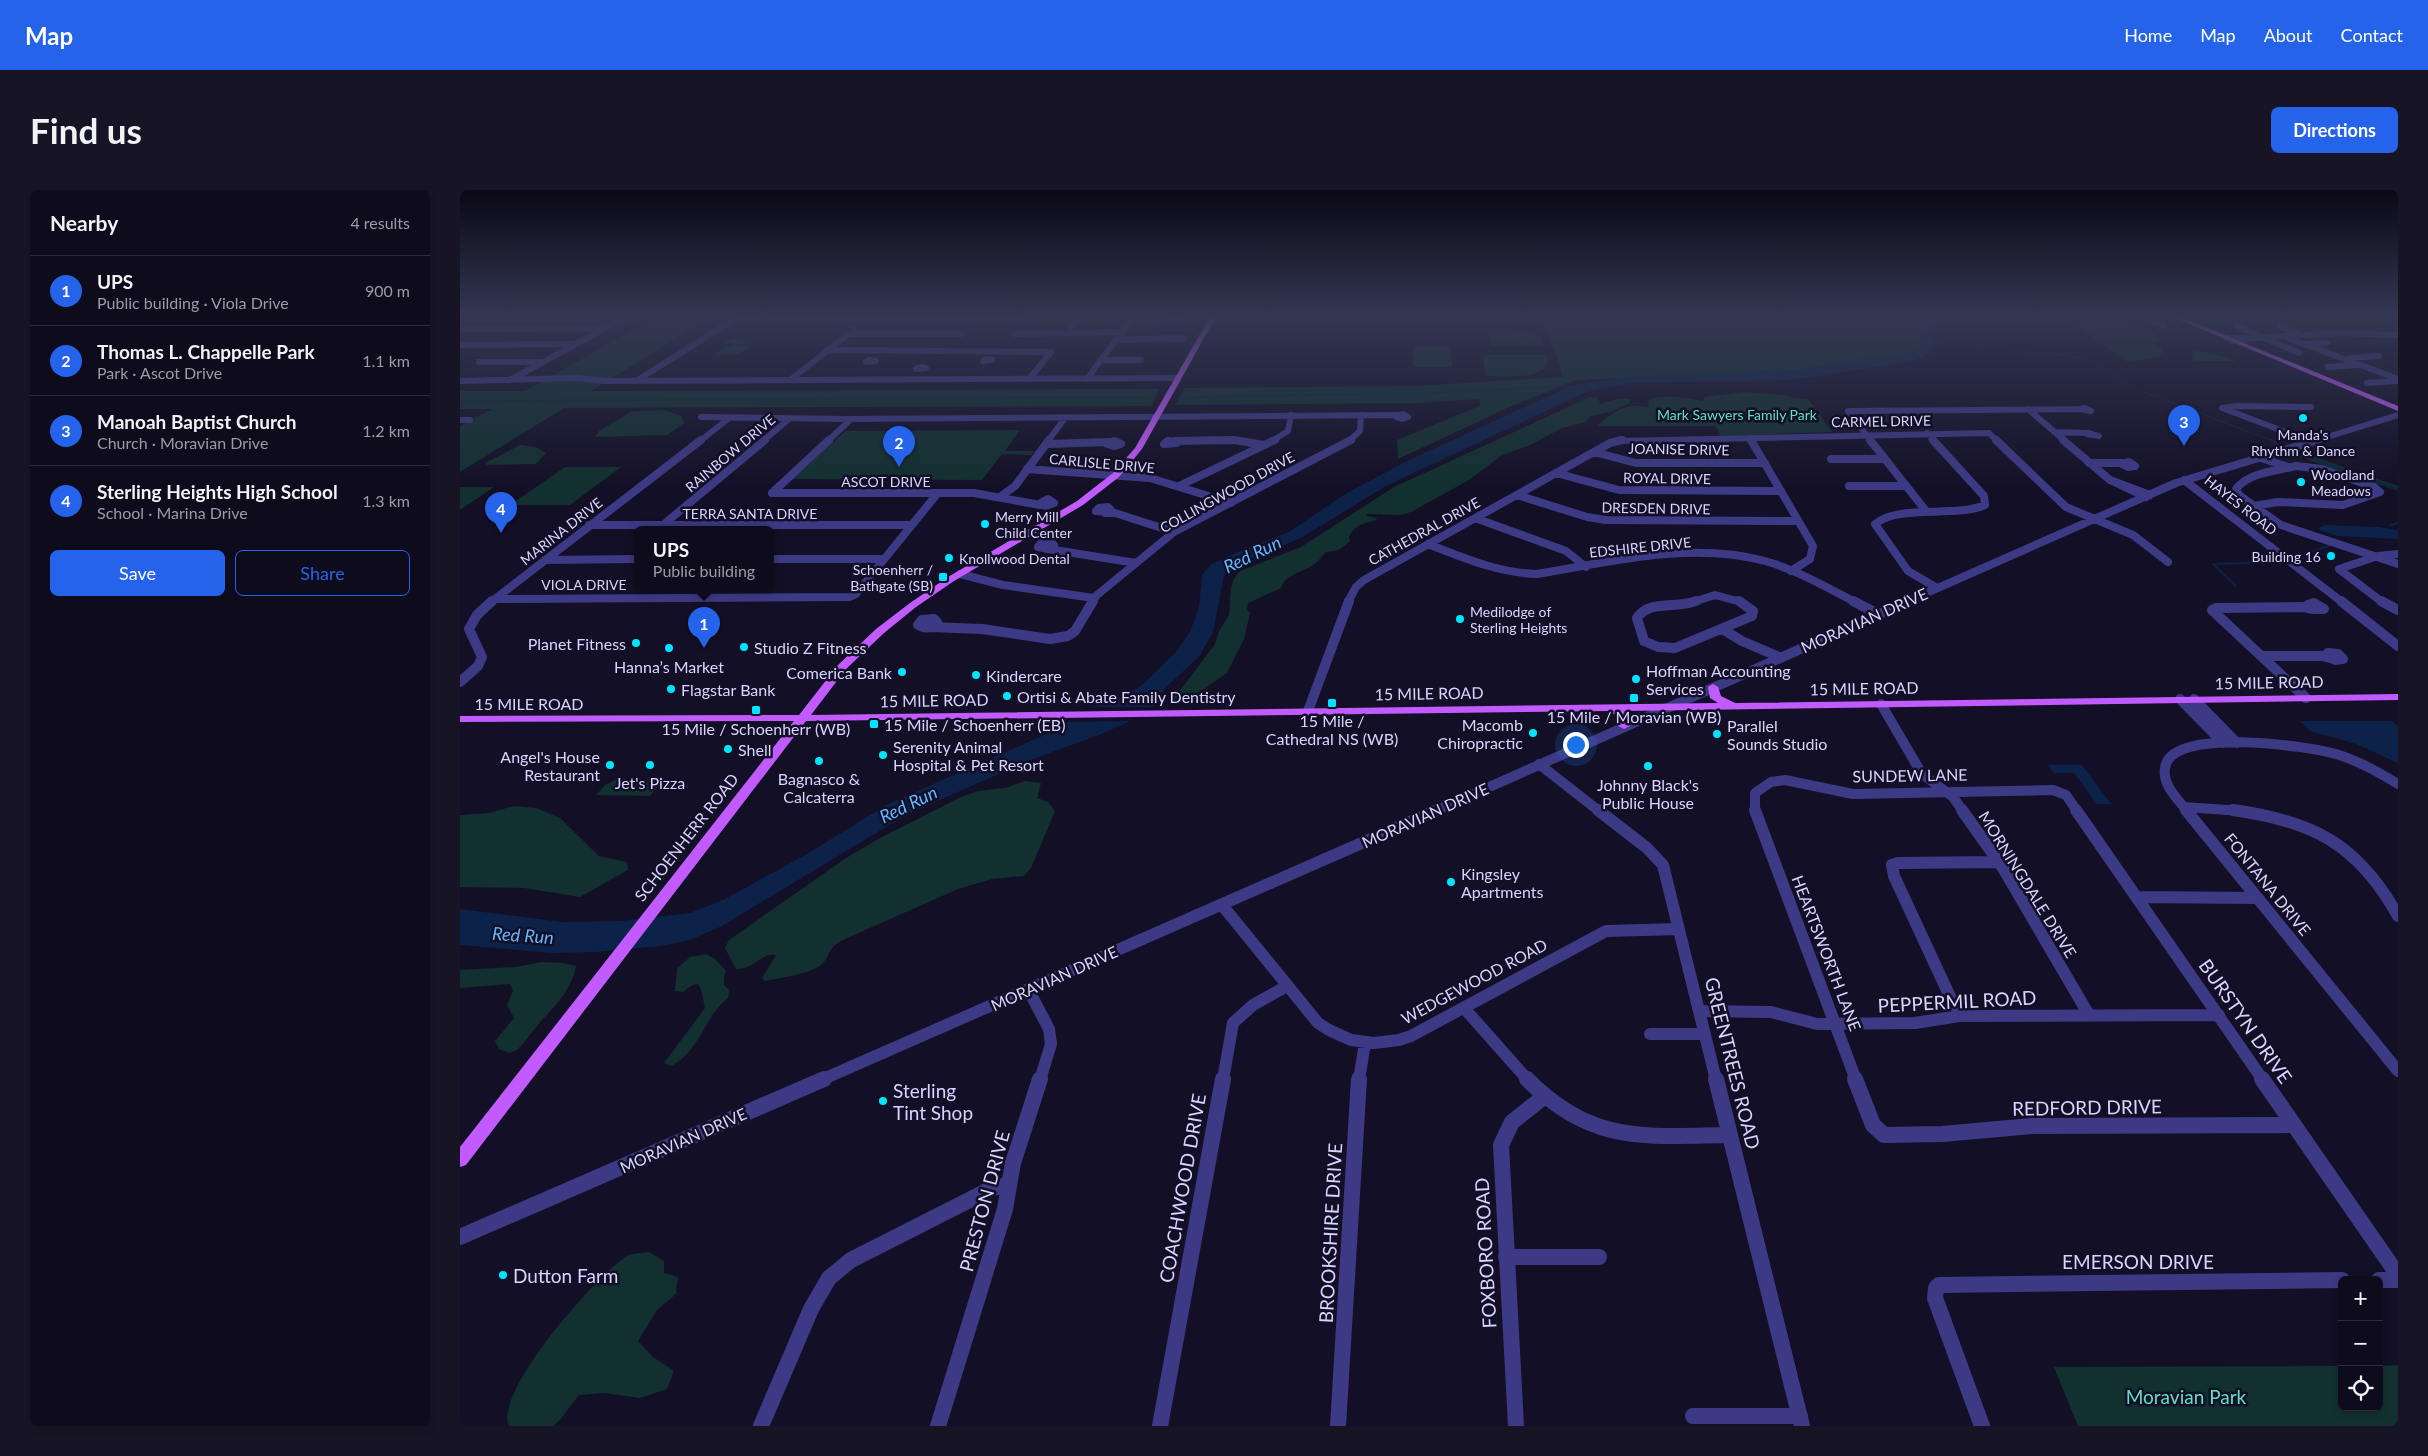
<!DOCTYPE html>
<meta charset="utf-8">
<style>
body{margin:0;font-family:Lato,sans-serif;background:#171425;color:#f1f3f6}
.controls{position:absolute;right:15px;bottom:15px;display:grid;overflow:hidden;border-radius:8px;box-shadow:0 2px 8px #0003}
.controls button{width:45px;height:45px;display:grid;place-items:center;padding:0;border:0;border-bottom:1px solid #2e2b3b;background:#0e0b1c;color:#f1f3f6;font:25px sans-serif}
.you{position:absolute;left:1115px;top:554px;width:18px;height:18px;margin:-12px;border:4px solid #fff;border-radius:50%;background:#1a73e8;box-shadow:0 0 0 8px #1a73e833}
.badge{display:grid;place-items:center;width:32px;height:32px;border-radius:50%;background:#2563eb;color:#fff;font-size:16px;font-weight:700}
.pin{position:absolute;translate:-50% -41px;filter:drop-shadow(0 1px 2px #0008)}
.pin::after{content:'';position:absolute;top:26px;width:18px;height:15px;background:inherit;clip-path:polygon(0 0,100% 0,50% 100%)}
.popup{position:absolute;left:174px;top:336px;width:140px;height:65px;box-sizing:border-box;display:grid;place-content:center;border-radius:8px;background:#0e0b1c;filter:drop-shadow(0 1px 4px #0005);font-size:16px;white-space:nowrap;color:#9b9ba3}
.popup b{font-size:19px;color:#f1f3f6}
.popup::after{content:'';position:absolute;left:50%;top:100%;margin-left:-10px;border:10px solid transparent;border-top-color:#0e0b1c}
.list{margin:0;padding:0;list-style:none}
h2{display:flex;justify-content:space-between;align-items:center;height:65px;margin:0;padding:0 20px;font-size:21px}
h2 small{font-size:16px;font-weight:400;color:#9b9ba3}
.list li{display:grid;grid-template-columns:32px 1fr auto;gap:15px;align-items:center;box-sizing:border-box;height:70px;padding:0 20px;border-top:1px solid #2e2b3b}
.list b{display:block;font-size:19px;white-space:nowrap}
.list p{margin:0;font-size:16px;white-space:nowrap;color:#9b9ba3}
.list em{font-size:16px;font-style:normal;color:#9b9ba3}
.actions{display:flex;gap:10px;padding:15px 20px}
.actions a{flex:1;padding:11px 0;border:1px solid #2563eb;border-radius:8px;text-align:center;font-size:18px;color:#2563eb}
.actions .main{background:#2563eb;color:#fff}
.icon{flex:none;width:28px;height:28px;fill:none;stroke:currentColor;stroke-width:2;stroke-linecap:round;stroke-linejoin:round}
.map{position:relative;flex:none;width:1938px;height:1236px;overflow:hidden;border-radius:8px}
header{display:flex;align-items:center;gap:30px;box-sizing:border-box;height:70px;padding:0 25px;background:#2563eb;color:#fff}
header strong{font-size:24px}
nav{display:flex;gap:28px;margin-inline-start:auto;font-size:18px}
.intro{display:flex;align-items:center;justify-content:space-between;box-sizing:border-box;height:120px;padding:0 30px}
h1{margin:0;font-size:35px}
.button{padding:12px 22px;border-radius:8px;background:#2563eb;color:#fff;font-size:18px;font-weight:700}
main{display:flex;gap:30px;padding:0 30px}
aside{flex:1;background:#0e0b1c;border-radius:8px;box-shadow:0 2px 8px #0003}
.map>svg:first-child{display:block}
</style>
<header>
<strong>Map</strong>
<nav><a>Home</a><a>Map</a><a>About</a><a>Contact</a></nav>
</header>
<div class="intro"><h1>Find us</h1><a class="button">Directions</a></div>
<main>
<aside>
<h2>Nearby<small>4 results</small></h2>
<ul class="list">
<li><span class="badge">1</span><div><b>UPS</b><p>Public building · Viola Drive</p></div><em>900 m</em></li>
<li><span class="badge">2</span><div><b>Thomas L. Chappelle Park</b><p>Park · Ascot Drive</p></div><em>1.1 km</em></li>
<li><span class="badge">3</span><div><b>Manoah Baptist Church</b><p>Church · Moravian Drive</p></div><em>1.2 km</em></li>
<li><span class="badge">4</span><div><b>Sterling Heights High School</b><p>School · Marina Drive</p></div><em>1.3 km</em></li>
</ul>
<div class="actions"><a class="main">Save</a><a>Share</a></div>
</aside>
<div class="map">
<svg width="1938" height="1236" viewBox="0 0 1938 1236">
<rect width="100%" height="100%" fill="#130f26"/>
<path fill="#12302f" d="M200,125H254L131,201L700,199L691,216L104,218L0,282V236L32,219H0V201H65Z
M1029,125H1460L1461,156L1455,161L1338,180L1116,190L1052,216L938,269L937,250L1020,216L1019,209L959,213L715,215L725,198L954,196L1103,187C1097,165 1092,150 1082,132L1030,130Z
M1639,131C1659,132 1690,133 1702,152L1639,151L1612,133Z
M1027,140C1045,139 1065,138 1081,147L1084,156H1032L1030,155Z
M271,149H283L281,151L290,152L274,156H293L278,164L252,165L265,157L274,156L272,153L278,151L262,155Z
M1694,153L1703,160L1699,167L1668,172L1642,154Z
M953,157H991L992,177H953Z
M1734,161H1740L1778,171H1733L1732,167Z
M1087,165L1088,174C1077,191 1043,186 1026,186L1023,166L1025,165Z
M1283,202L1326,205L1332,208L1348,209L1372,242L1261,246L1255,236H1136C1157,220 1162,213 1189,217L1188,210C1206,203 1224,208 1243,211L1245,207Z
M1130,207L1137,208L1141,214C1151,210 1158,208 1170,209V213L1150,222L1130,226L1126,232L1102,238L1070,255L1041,266L1009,290L951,322L940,325L907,324V326L917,328L916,330C903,334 895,334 889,347L890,351C882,359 877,361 866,362C862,365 861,368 858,371C848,382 825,383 821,398L788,413L787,419L790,423L784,449L767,483L728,510L722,513L715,511L714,505L722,498L755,454L759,441L769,425L771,397L774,389L780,381L841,357L934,297Z
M172,221L204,220L221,226L224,233L207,245L135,247L139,241Z
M560,240L545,261H575L571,265L542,264L522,290L333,289L385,241Z
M60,255L76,257L86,263L76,274L27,275L25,273Z
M1832,259L1938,296V301L1832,264L1823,263Z
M105,277H161L110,315H50Z
M0,297H34L0,320Z
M155,590L203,591L190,606L136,605L145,595Z
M565,591L581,593L577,608L588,612L595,621L571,678L564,686L532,689L498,699L385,749C366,758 373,763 362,774C353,783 317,789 305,791L302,788L316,765C301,762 295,780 276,779L265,758L269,750L386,668L420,648L501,607L518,601L545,598Z
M54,616L76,618L100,628L139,666L167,672L168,680L120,707L64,698L0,697V625L29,623Z
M246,764L255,769L266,781L264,787V795L269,800L268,808C246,824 239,863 211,876L204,873L245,818L241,799L238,794L232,795L223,802L215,801L217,778L230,767Z
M81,772L103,773L116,776C112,799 97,814 82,830C73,840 66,851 57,860L49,863L39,859L35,851L54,828L47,815L53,801L50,794L0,798V780L56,777Z
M189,1062L204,1071V1083L218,1087L216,1104L197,1120L178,1151L193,1167L214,1181L207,1199L180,1208L145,1203L119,1205L100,1230L93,1236H49C33,1203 137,1084 167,1066C172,1063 182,1063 189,1062Z
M1938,1175V1236H1618L1594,1177L1882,1176V1217H1919V1176Z"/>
<path fill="#0c2248" d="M1460,125H1477L1471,161L1464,167L1448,172L1331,190L1171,193L1141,198L1124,203L926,296L841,348L770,378L764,386L753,442L739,467L704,499L695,515L668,532L639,545L568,571L446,625L260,737L230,750L201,756L136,762L93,763L0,755V719L102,732L161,731L230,723L263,710L347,664L428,614L591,542L637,515L667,504L682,495L716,462L730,442L739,417L742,385L750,375L766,367L829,342L885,304L949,270L1111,196L1166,187L1338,180L1455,161L1461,156Z
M1865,335L1919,337L1938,340V349L1878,346L1859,340L1860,337Z
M1840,531H1932L1938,536V573L1896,554L1850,541Z
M1588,575H1622L1651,614H1637L1614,583H1594Z"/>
<path fill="#130f26" d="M630,517H697L671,531L604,532Z"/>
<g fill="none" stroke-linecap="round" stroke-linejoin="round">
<path stroke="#0c2248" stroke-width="1" d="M1893,125L1903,129L1938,135
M1469,153L1545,159
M1551,160L1606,165L1623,169
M1624,170L1652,182L1671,197L1813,251
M727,207L974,203L1113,196
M0,211L687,207"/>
<path stroke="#0c2248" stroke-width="2" d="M1811,250L1822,257
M1831,261L1938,299
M1931,335L1938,333
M1849,363L1873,354
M1776,396L1753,374L1823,372"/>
<path stroke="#3d3a85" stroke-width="6" d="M1131,125H1193
M1679,125L1704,136
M0,126L2,125
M671,130L727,129
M1777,136L1839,163
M1820,136L1838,144
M0,139L145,138
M388,144H501
M555,144L662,142
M606,144L622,125
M719,147L723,149H713Z
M1766,148H1793L1772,151
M1793,148L1879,143L1938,145
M1828,148L1938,189
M656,150L714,148
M1848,154L1867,153
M0,155L113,154
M367,160L591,162L569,189
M1890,168L1919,166
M527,169H532V170L523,171Z
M410,170L416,171L406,172Z
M640,170H681
M19,172H82
M463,177L466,178L456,179Z
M1868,177L1898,175
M627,189L674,125
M50,190L169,125
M330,190L394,140
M0,191L117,188L146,191L718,188
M176,191L275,129L569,128
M1907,193L1938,191
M1625,218L1631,221L1620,219Z
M1568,219L1605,251
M943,224L948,227L942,229L936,227Z
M241,227L386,229L939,225
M0,230H10
M1594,242L1629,243
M1467,243L1474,251
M1629,243L1639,246L1627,244Z
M1831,244L1762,218L1777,216L1851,217
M1290,248L1292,251
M240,251L268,229
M303,251L329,229
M368,251L391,229
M588,251L605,228
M726,251H779
M812,251L828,241L831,225
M889,251L900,241L901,225
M1158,251L1529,243L1537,251
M1411,251L1388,221L1620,219
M1854,251L1938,225"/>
<path stroke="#3d3a85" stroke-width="8" d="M1291,250L1353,356L1350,369L1331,381
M1410,250L1466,321
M1473,250L1524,306L1525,315C1495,328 1439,314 1415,334L1448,381L1477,398
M1536,250L1606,317L1673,345L1708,372
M1603,250L1650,290
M654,251L661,254L654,256L647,254Z
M708,251L717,253L704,254Z
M714,251L774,250L804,255
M588,254L649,252
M1134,262L1176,273H1305
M1798,267L1828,277
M1371,269H1424
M1669,272L1675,276L1668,277L1662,274Z
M1629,273H1663
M1836,276L1862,279L1914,297L1920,302L1883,315L1818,312L1794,316L1779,305L1776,299C1789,282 1816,281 1836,276Z
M567,279L690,288L771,313
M1096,283L1159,300L1321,301
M1724,290L1882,412
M719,296L815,250
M1389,296H1446
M312,303H514L580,315
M312,303L369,250
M1057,305L1127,327L1146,330L1338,331
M540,307L555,296L589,250
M1686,307L1650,290L1690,305
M588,309L594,313L586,316L579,314Z
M1794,316L1821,335L1938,374
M648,317L651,320L648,322L636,321L639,318Z
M645,323H655L714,342
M1015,328L1106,361L1126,377
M129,335H451
M203,335L305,250
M591,352L594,355L588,359L578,357L581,353Z
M968,354C1004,368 1038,383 1077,384C1150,372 1231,351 1305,371C1337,380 1366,397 1395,412
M588,359L676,373
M310,369H424
M85,370L178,369
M500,384L543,395L634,408
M35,409L390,407L396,404L477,304
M31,412L241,250
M632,412L637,405L714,342L891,250
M888,412L896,397L904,390L1150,253L1162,250
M1233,412L1255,405L1281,412
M1446,412L1716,293L1858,250
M1922,412L1879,379L1918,366L1938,364"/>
<path stroke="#3d3a85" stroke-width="10" d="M1236,411C1217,419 1190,409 1177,428L1184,451L1198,457L1215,458L1292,426L1293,421L1279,411
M1393,411L1418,424
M1881,411L1938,456
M1921,411L1938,420
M1854,413L1864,419H1853L1848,415Z
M474,429L477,432C472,438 465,439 458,435L462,430Z
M470,437L522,439L590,449L608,446L615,441L633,411
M1262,439L1282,451L1319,467
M1868,463L1878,464L1883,469L1875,470L1866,465Z
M1801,466H1862L1870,468
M0,492L18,476L22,467L9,439L17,425L32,411
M1846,508L1752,420L1756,418L1844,417L1853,419
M1720,509L1763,553
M1734,509L1777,553
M1421,514L1462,584L1493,607L1503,621
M848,521L889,411
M1079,574L1139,621
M1724,617L1782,621
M975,621L1449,411
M1295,621V603L1311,592L1325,590L1393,604L1593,600L1606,605L1617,621
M1727,621C1718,609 1702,595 1705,578C1710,536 1848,556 1876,564C1899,571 1918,582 1938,594"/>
<path stroke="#3d3a85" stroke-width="12" d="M1138,620L1187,658L1203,675L1256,890
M1295,620L1396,890
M1502,620L1543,678L1629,825
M1616,620L1803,890
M1726,620L1938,881
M1773,620C1853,631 1898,654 1938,726
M1676,707L1798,708
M762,715L858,833L869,840L891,850L914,853L939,850L951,846L1146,741L1219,739
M568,799L589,839L591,854L580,890
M1004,818L1068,890
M1239,821L1311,822L1357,834L1455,833L1499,826L1759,825
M1499,826L1434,686L1432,675L1438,673L1539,672
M1190,844H1245
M361,890L977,620
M763,890L773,833L793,815L827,796
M899,890L905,853"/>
<path stroke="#3d3a85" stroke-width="16" d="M1067,889C1132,955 1185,946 1270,945
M1256,889L1342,1236
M1395,889L1413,935L1424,945L1482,944L1572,936L1834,935
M1802,889L1834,935
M1834,935L1938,1085
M0,1047L364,889
M1046,1067H1139
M1919,1090H1938
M1233,1226H1340
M301,1236L351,1119L369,1088L391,1070L533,998L548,995
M478,1236L545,1019L553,973L580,889
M700,1236L763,889
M878,1236L899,889
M1056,1236L1041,955L1052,932L1085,906
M1522,1236L1475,1108L1476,1098L1479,1095L1882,1090"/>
<path fill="#c25bff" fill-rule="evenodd" d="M751,125H757L682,259L659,287L623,315L494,391L456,417L424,443L386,479L351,525L1258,513L1250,508L1248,497L1253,494L1258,497L1261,506L1275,513L1938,504V510L1164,521L1169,525L1170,536L1164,539L1158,536L1157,526L1149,521L346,531L6,975L0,977V957L334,531L0,532V526L339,525L378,475L416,439L450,413L488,387L617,311L653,283L675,258Z
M1708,125H1716L1938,216V221Z"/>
</g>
<linearGradient id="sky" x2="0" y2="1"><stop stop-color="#0a0815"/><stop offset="0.42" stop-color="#333752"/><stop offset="1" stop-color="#333752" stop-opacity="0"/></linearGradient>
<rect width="1938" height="298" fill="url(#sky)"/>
<g fill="#00e5ff" stroke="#130f26" stroke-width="2">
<circle cx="1843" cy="228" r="5"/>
<circle cx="1841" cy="292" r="5"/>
<circle cx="525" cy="334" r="5"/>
<circle cx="1871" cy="366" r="5"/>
<circle cx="489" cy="368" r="5"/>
<rect x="478" y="382" width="10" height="10" rx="2.5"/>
<circle cx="1000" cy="429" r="5"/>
<circle cx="176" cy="453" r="5"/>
<circle cx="284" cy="457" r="5"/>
<circle cx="209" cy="458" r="5"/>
<circle cx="442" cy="482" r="5"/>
<circle cx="516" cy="485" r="5"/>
<circle cx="1176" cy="489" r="5"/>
<circle cx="211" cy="499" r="5"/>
<circle cx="547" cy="506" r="5"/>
<rect x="1169" y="503" width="10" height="10" rx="2.5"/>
<rect x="867" y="508" width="10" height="10" rx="2.5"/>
<rect x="291" y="515" width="10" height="10" rx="2.5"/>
<rect x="409" y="529" width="10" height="10" rx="2.5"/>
<circle cx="1073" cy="543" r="5"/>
<circle cx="1257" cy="544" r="5"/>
<circle cx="268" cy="559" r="5"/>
<circle cx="423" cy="565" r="5"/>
<circle cx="359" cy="571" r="5"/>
<circle cx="150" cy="575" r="5"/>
<circle cx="190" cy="575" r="5"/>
<circle cx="1188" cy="576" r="5"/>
<circle cx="991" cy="692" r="5"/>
<circle cx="423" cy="911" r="5"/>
<circle cx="43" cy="1085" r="5"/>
</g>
<g text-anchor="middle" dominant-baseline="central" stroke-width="5" stroke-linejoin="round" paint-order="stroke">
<g font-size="14" fill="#5fe0c0" stroke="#130f26">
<text x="1277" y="224">Mark Sawyers Family Park</text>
</g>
<g font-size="14" fill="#d9d4ff" stroke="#130f26">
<text transform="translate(1421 231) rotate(-1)">CARMEL DRIVE</text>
<text transform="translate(1219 259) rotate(1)">JOANISE DRIVE</text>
<text transform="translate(270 263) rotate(-40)">RAINBOW DRIVE</text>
<text transform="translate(642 273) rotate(5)">CARLISLE DRIVE</text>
<text transform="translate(1207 288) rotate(1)">ROYAL DRIVE</text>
<text x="426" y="291">ASCOT DRIVE</text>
<text transform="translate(767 302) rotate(-29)">COLLINGWOOD DRIVE</text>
<text transform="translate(1781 315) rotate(38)">HAYES ROAD</text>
<text transform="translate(1196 318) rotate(1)">DRESDEN DRIVE</text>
<text x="290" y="323">TERRA SANTA DRIVE</text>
<text transform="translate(101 341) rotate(-38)">MARINA DRIVE</text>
<text transform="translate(964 341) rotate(-29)">CATHEDRAL DRIVE</text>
<text transform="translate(1180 357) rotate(-6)">EDSHIRE DRIVE</text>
<text x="124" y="394">VIOLA DRIVE</text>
</g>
<g font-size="14" fill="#d9d4ff" stroke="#130f26" text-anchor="start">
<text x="1843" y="244" text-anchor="middle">Manda's<tspan x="1843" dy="16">Rhythm &amp; Dance</tspan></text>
<text x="1851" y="284">Woodland<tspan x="1851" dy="16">Meadows</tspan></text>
<text x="535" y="326">Merry Mill<tspan x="535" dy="16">Child Center</tspan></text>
<text x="1861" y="366" text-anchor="end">Building 16</text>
<text x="499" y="368">Knollwood Dental</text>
<text x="473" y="379" text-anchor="end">Schoenherr /<tspan x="473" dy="16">Bathgate (SB)</tspan></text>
<text x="1010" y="421">Medilodge of<tspan x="1010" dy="16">Sterling Heights</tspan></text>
</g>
<g font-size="16" fill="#d9d4ff" stroke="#130f26">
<text transform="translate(1404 430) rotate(-24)">MORAVIAN DRIVE</text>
<text transform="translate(1809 492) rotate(-1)">15 MILE ROAD</text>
<text transform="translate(1404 498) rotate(-1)">15 MILE ROAD</text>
<text transform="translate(969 503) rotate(-1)">15 MILE ROAD</text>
<text transform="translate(474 510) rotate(-1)">15 MILE ROAD</text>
<text x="69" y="513">15 MILE ROAD</text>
<text transform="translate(1450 585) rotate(-1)">SUNDEW LANE</text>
<text transform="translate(965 625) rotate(-24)">MORAVIAN DRIVE</text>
<text transform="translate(226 647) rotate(-52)">SCHOENHERR ROAD</text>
<text transform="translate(1568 694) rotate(58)">MORNINGDALE DRIVE</text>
<text transform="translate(1808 694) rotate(51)">FONTANA DRIVE</text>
<text transform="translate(1367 763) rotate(69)">HEARTSWORTH LANE</text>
<text transform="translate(594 788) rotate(-24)">MORAVIAN DRIVE</text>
<text transform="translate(1014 791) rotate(-28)">WEDGEWOOD ROAD</text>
<text transform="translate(223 950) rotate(-24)">MORAVIAN DRIVE</text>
</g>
<g font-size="16" fill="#d9d4ff" stroke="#130f26" text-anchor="start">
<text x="166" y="453" text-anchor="end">Planet Fitness</text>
<text x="294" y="457">Studio Z Fitness</text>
<text x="209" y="476" text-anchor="middle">Hanna’s Market</text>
<text x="1186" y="480">Hoffman Accounting<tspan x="1186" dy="18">Services</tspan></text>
<text x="432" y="482" text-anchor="end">Comerica Bank</text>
<text x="526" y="485">Kindercare</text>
<text x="221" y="499">Flagstar Bank</text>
<text x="557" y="506">Ortisi &amp; Abate Family Dentistry</text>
<text x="1174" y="526" text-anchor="middle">15 Mile / Moravian (WB)</text>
<text x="872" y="530" text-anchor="middle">15 Mile /<tspan x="872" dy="18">Cathedral NS (WB)</tspan></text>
<text x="424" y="534">15 Mile / Schoenherr (EB)</text>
<text x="1063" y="534" text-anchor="end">Macomb<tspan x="1063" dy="18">Chiropractic</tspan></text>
<text x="1267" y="535">Parallel<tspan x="1267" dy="18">Sounds Studio</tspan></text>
<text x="296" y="538" text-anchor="middle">15 Mile / Schoenherr (WB)</text>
<text x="433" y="556">Serenity Animal<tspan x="433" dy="18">Hospital &amp; Pet Resort</tspan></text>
<text x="278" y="559">Shell</text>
<text x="140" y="566" text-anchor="end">Angel's House<tspan x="140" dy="18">Restaurant</tspan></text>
<text x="359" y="588" text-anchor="middle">Bagnasco &amp;<tspan x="359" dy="18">Calcaterra</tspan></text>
<text x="190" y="592" text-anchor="middle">Jet's Pizza</text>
<text x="1188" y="594" text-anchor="middle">Johnny Black's<tspan x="1188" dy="18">Public House</tspan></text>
<text x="1001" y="683">Kingsley<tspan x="1001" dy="18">Apartments</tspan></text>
</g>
<g font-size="18" font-style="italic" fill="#62b6ff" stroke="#130f26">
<text transform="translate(792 364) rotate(-26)">Red Run</text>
<text transform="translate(448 614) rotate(-26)">Red Run</text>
<text transform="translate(63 745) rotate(4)">Red Run</text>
</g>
<g font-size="19" fill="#d9d4ff" stroke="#130f26">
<text transform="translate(1497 811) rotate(-3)">PEPPERMIL ROAD</text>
<text transform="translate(1786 831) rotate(55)">BURSTYN DRIVE</text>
<text transform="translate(1273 873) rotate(76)">GREENTREES ROAD</text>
<text transform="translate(1627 917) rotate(-1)">REDFORD DRIVE</text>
<text transform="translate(722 998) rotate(-80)">COACHWOOD DRIVE</text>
<text transform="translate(524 1011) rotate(-75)">PRESTON DRIVE</text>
<text transform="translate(870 1043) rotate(-87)">BROOKSHIRE DRIVE</text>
<text transform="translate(1025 1063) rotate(-93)">FOXBORO ROAD</text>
<text x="1678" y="1071">EMERSON DRIVE</text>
</g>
<g font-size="19" fill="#d9d4ff" stroke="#130f26" text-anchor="start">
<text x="433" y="900">Sterling<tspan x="433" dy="22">Tint Shop</tspan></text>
<text x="53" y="1085">Dutton Farm</text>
</g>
<g font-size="19" fill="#5fe0c0" stroke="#130f26">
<text x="1726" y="1206">Moravian Park</text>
</g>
</g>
</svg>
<div class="controls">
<button>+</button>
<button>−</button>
<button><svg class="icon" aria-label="locate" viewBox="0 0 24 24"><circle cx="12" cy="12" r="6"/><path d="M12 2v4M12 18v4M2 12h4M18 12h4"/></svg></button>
</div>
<div class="you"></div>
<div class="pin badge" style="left:244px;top:458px">1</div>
<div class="popup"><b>UPS</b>Public building</div>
<div class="pin badge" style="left:439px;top:277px">2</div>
<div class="pin badge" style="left:1724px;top:256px">3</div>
<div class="pin badge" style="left:41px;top:343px">4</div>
</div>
</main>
